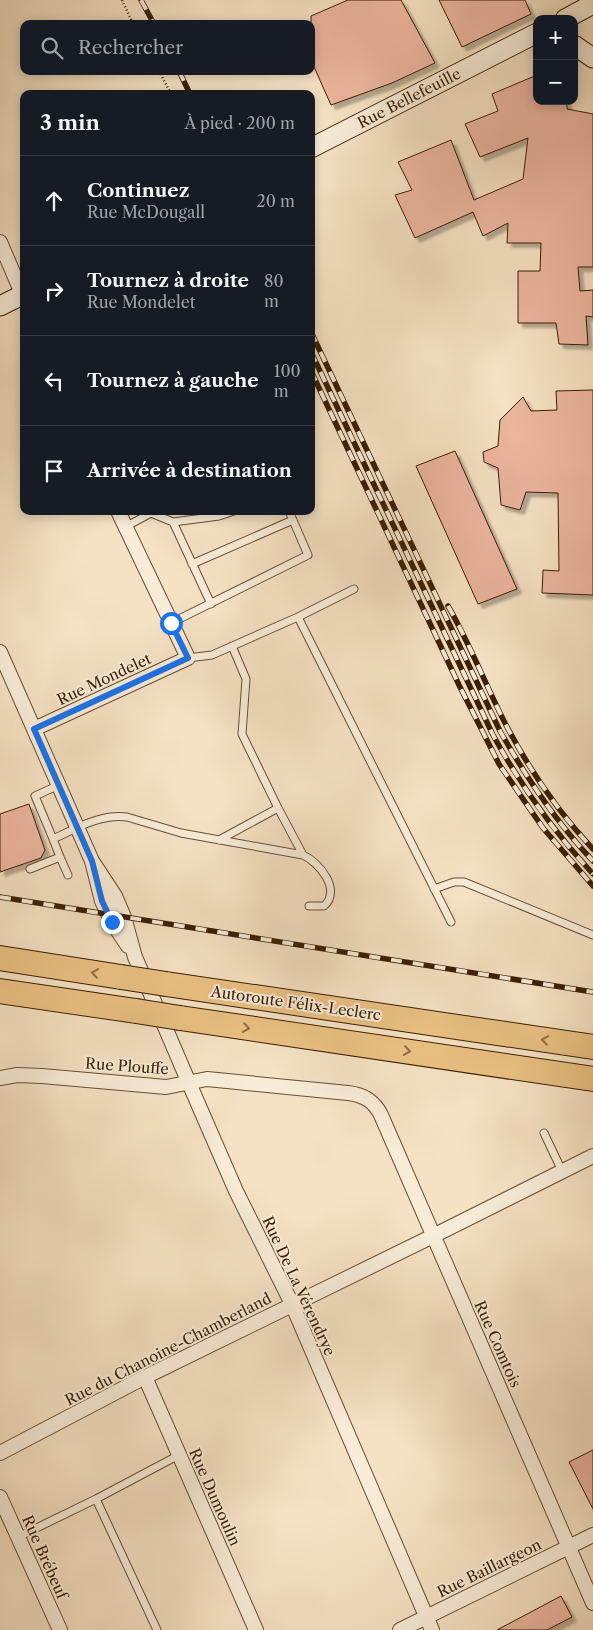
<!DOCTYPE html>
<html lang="fr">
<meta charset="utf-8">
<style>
body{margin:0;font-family:"Libre Caslon Text",serif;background:#242831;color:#f1f3f6}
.controls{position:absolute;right:15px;top:15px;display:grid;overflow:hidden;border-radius:10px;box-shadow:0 2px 12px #0003}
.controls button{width:45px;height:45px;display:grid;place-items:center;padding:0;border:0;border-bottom:1px solid #363941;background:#171b24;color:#f1f3f6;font:25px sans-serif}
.stop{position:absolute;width:15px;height:15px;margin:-11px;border:4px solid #1a73e8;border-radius:50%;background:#fff}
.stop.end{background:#1a73e8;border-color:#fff;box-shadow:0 1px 5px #0008}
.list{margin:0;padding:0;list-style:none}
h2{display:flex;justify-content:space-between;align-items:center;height:65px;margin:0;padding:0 20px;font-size:21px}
h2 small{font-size:16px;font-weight:400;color:#9ea1a6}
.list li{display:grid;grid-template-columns:32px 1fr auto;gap:15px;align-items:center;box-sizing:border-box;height:90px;padding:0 20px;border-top:1px solid #363941}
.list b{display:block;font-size:19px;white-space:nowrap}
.list p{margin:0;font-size:16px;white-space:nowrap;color:#9ea1a6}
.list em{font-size:16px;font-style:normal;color:#9ea1a6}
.icon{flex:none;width:28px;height:28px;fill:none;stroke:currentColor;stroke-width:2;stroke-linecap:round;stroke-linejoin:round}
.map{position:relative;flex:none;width:593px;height:1630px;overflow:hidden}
.search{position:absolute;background:#171b24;box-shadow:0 2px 12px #0003;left:20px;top:20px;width:295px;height:55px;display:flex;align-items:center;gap:12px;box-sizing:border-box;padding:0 18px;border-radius:10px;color:#9ea1a6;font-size:19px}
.panel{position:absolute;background:#171b24;box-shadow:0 2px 12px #0003;left:20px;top:90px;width:295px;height:425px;border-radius:10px}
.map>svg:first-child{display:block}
</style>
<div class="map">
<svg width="593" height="1630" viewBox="0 0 593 1630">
<defs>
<filter id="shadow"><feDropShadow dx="4.5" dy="4.5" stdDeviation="1" flood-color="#0004"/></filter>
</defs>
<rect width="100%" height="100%" fill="#f5e1c3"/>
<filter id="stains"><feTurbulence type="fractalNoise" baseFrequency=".004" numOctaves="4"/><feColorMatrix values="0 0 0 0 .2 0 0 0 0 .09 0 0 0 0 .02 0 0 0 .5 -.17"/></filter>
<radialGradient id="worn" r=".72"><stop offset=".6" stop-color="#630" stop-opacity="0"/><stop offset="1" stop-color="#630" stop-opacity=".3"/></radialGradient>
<path fill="#ecb59f" stroke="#391e03" filter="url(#shadow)" d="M348,0H401L435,63L392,83L331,105L311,60V16Z
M439,0H525L531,14L462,47Z
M537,75V101H567V109L593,114V267H578L580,291L593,290V317L586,316L588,345L559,344L556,323H518V271H540L541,243H507L508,223L483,236L473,212L415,238L395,195L412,190L398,162L451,140L474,200L523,179L528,138L480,157L465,124L498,111L492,94Z
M593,390V595L542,593L543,570L559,571L558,493L526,492L520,510L501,505L498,468L484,462L483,452L498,446L500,420L523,397L531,411L557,410L556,391Z
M455,451L517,589L478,604L416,466Z
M29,804L45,850L41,858L0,872V814Z
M593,1450V1509L569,1462Z
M561,1596L572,1617L547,1630H497Z"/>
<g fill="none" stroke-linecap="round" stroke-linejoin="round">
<defs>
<path id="lane" d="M173,522L219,516L234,511
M125,527L151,513L173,522L211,604
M192,564L293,520
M298,617L354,589
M171,623L308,555L289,511
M232,646L246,679L242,734L278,808
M188,658L212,655L298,617L451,922
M59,785L35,796L53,839C77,828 100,814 127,817L181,833L303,855C319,862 342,890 324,906H309
M219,840L278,808L303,855
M60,857L68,875
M30,869L60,857L53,839
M434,889L454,882H464L593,935
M544,1133L562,1171
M96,1499L157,1630
M18,1537L96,1499L179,1455"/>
<path id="street" d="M0,242L24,298
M0,652L92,861L102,901L112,922L128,946
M34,729L188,658L118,511
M92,861L115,896L124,917L135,957L189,1083L236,1191L292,1304L432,1630
M0,1078L17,1075L42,1076L166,1087L207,1079L348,1093C364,1095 374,1101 381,1115L593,1603
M145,1377L256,1630
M0,1453L145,1377L433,1236L593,1156
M0,1497L60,1630
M400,1630L593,1535"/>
<path id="secondary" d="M565,19L593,4
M574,45L593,58
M311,148L537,33
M0,306L24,294"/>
<path id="highway" d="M0,958L121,977
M166,984L593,1047
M0,991L136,1011
M180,1018L593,1079"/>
</defs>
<use href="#lane" stroke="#684f33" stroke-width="9"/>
<use href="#street" stroke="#684f33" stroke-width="16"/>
<use href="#secondary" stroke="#391e03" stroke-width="21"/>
<use href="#highway" stroke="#391e03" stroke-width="26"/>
<path stroke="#391e03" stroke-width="2.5" stroke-dasharray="1 2.5" stroke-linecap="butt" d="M122,0L133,24
M159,71L171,94"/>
<use href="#lane" stroke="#f8ecd8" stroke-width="7"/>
<use href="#street" stroke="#f8ecd8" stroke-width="14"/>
<use href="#secondary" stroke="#f8ecd8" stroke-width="19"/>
<use href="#highway" stroke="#eac082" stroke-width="24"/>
<defs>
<path id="rail" d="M141,0L154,24
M179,71L190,94
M311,332L500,731C526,777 556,822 593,861
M311,352L493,735C521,786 554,832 593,874
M311,371L459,685L499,764L543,828L593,886
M448,606C470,644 486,686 506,725C529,769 559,813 593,849
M0,897L593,992"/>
</defs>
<use href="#rail" stroke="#391e03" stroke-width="5.5"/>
<use href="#rail" stroke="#f8ecd8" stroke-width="4" stroke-dasharray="11" stroke-linecap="butt"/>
<defs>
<path id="highway-bridge" d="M121,977L166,984
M136,1011L180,1018"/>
</defs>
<use href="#highway-bridge" stroke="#391e03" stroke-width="26" stroke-linecap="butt"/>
<use href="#highway-bridge" stroke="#eac082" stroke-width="24"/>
</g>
<defs><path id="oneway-chevron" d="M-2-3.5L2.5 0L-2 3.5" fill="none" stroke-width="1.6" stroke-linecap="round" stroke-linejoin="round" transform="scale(1.25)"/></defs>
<g stroke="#926f42">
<use href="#oneway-chevron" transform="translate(95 973) rotate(-172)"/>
<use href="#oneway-chevron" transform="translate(246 1028) rotate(8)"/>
<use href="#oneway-chevron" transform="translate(545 1040) rotate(-172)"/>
<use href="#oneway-chevron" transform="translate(407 1051) rotate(8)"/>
</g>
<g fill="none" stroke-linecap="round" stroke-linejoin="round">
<path stroke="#1a73e8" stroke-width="6" d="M112,922L102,901L92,861L34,729L188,658L171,623"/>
</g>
<g text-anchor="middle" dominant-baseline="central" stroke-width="4" stroke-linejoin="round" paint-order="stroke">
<g font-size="15" fill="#391e03" stroke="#f8ecd8">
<text transform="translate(409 98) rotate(-27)">Rue Bellefeuille</text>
<text transform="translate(104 679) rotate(-25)">Rue Mondelet</text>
<text transform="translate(296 1003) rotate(8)">Autoroute Félix-Leclerc</text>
<text transform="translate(127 1066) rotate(4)">Rue Plouffe</text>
<text transform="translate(299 1286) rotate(65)">Rue De La Vérendrye</text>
<text transform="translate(498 1344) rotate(66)">Rue Comtois</text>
<text transform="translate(168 1349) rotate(-27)">Rue du Chanoine-Chamberland</text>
<text transform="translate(215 1497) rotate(66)">Rue Dumoulin</text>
<text transform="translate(45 1557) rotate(66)">Rue Brébeuf</text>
<text transform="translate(489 1568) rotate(-26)">Rue Baillargeon</text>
</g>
</g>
<rect width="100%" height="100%" filter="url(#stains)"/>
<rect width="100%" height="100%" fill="url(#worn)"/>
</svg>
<div class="controls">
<button>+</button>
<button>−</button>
</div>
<div class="stop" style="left:171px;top:623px"></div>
<div class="stop end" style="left:112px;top:922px"></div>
<div class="search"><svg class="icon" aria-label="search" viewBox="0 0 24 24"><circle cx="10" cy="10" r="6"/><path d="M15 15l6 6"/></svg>Rechercher</div>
<section class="panel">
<h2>3 min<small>À pied · 200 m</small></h2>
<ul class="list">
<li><svg class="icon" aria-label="ahead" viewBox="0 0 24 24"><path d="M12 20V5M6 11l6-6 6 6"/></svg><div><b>Continuez</b><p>Rue McDougall</p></div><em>20 m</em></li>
<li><svg class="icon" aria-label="right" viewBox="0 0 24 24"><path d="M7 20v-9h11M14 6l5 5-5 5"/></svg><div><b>Tournez à droite</b><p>Rue Mondelet</p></div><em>80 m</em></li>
<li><svg class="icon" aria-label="left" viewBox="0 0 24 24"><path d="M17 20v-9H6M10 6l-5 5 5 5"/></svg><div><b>Tournez à gauche</b></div><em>100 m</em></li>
<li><svg class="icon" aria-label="arrive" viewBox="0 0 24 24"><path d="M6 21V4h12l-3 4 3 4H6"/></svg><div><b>Arrivée à destination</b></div></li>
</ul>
</section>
</div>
